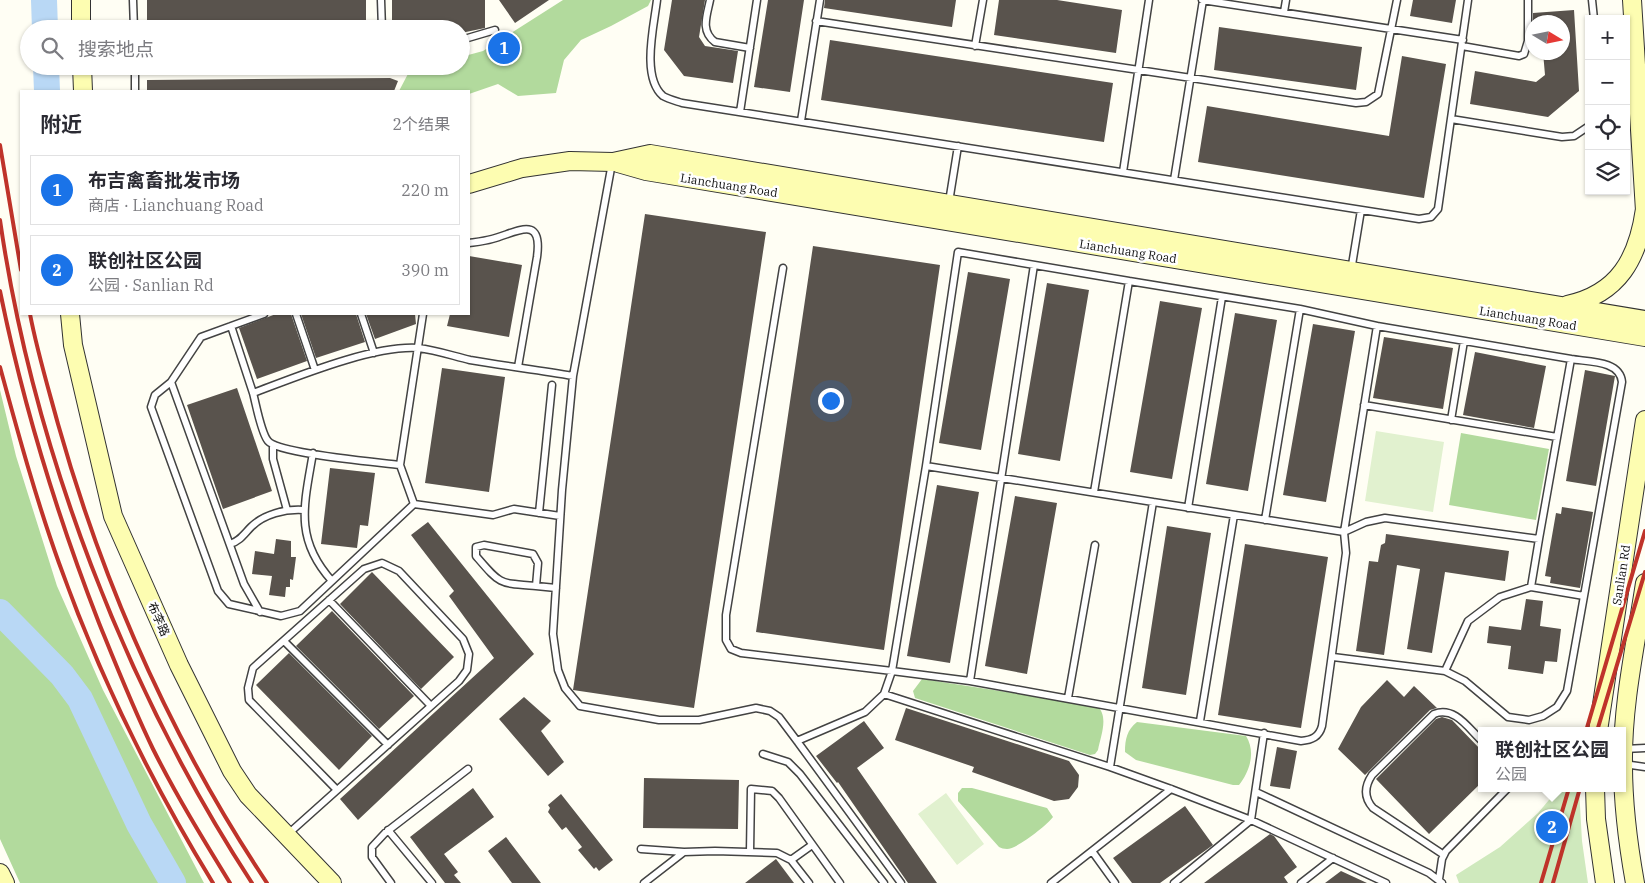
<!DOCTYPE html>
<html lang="zh">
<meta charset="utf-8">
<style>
body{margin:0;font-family:"IBM Plex Serif","Noto Sans SC",serif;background:#f7f7f7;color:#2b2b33}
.controls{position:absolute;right:15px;top:15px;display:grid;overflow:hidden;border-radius:0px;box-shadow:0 1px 4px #0004}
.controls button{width:45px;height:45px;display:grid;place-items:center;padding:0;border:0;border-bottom:1px solid #e1e1e2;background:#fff;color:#2b2b33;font:25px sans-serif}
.compass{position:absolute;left:1525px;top:15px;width:45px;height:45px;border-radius:50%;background:#fff;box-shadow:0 1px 4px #0004;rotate:100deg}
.you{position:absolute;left:830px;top:400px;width:18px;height:18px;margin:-12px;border:4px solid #fff;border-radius:50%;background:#1a73e8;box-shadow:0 0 0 8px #1a73e833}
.badge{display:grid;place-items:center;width:32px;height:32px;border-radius:50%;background:#1a73e8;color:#fff;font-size:16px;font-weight:700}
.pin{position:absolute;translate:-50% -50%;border:2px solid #fff;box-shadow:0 1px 5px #0006}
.popup{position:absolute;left:1478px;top:727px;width:148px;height:65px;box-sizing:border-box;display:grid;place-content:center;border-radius:0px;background:#fff;filter:drop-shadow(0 1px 4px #0005);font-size:16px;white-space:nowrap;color:#7c7c81}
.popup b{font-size:19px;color:#2b2b33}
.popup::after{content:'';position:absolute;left:50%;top:100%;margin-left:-10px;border:10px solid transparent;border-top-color:#fff}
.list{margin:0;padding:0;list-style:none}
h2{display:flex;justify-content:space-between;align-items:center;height:65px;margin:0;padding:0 20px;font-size:21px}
h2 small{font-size:16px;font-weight:400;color:#7c7c81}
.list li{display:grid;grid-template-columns:32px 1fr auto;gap:15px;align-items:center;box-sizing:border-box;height:70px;margin:0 10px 10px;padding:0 10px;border:1px solid #e1e1e2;border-radius:0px}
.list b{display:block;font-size:19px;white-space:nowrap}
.list p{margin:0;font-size:16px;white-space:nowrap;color:#7c7c81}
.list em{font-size:16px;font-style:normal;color:#7c7c81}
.icon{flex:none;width:28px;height:28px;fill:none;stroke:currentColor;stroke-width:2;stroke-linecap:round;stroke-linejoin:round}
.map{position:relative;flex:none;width:1645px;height:883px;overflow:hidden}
.search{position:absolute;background:#fff;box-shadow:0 1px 4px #0004;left:20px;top:20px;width:450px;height:55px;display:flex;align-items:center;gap:12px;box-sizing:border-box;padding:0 18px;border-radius:28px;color:#7c7c81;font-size:19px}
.panel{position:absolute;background:#fff;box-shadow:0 1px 4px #0004;left:20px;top:90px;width:450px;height:225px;border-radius:0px}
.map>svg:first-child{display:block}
</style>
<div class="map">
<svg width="1645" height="883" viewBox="0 0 1645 883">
<rect width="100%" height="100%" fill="#fffef4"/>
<path fill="#cfe9bd" d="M1559,788H1579L1582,841L1588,883H1459L1456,875L1500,847L1538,813Z"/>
<path fill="#b2da9d" d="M563,0H651L648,6L611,26L581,40L564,60L556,93L518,96L498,84L469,94V91H399L410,70L426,66H461V57L483,51Z
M0,390L16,456L57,586L103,690L204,883H20L0,839Z
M1461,433L1549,449L1536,520L1449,505Z
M922,679L1097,706C1109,716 1101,735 1098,750L1095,754L1090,755L915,698L913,691Z
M1137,722L1246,736C1256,752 1250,771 1239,785H1233L1136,760L1125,752C1125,739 1127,730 1137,722Z
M962,788H972L1047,808L1053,817C1047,825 1017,849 1007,849C1004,849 1001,848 999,847L958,801V793Z"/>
<path fill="#e1f1cf" d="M1376,431L1444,442L1433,512L1365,501Z
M946,793L984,844L957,865L918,814Z"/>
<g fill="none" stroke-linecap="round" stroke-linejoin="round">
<path stroke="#b9d8f5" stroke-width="26" d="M44,0L45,29
M46,66L47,91
M0,612L62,675L80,699L139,824L173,883"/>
</g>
<path fill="#59534d" d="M147,0H366V29H147Z
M392,0H485V28L461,33V29H392Z
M499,0H549L515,23Z
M672,0H705L699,37L705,46L738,51L733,83L684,76L664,50Z
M768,0H804L790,92L754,87Z
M825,0H956L952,27L824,8Z
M999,0H1057L1122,10L1116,53L994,35Z
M1413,0H1456L1452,23L1410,16Z
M1574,10L1579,91L1548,117L1470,104L1475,71L1536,82L1545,75L1543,52H1562V22H1533V13Z
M1219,27L1362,47L1356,90L1214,70Z
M830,40L1113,83L1104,142L821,100Z
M1402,56L1446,64L1424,198L1198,162L1207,106L1389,136Z
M390,78L398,81L394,91H147V80Z
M645,214L766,232L694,708L573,690Z
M813,246L940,265L884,650L756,632Z
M469,256L522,265L509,337L447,326L450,314H469Z
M968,272L1010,279L981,450L939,443Z
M1047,283L1089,290L1060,461L1018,454Z
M1160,301L1202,308L1172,479L1130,472Z
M1235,313L1277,320L1248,491L1206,484Z
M276,314H291L307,361L257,379L239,328Z
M301,314H356L365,342L316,358Z
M366,314H415L416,324L375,339Z
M1313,324L1355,331L1326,502L1283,495Z
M1384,337L1453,348L1443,409L1373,398Z
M1475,352L1546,366L1534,428L1463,415Z
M442,368L505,377L489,492L425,483Z
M1585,370L1615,376L1596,486L1566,481Z
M237,388L272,491L223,509L187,405Z
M330,468L375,473L368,526L360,525L357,548L321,544Z
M937,485L979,492L950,663L907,656Z
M1015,496L1057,503L1027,674L985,666Z
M1562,507L1593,512L1580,588L1550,583L1551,577L1545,576L1556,513L1561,514Z
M428,522L534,654L358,820L340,799L494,658L449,596L454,591L411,535Z
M1167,526L1211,533L1186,695L1142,688Z
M1386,534L1509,551L1505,581L1445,572L1432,653L1407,649L1420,569L1397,565L1384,655L1356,651L1369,561L1378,562L1381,545L1385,543Z
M276,539L291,541V557H296L293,580L290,579V587H286L285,597L269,595L272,576L252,574L255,551L274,554Z
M1245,544L1328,557L1301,728L1218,715Z
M372,572L454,657L421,689L340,604Z
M1526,599L1543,601L1540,626L1561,629L1557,662L1545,661L1543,674L1508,669L1511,646L1487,643L1489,626L1521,630Z
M332,611L414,696L379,729L296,646Z
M289,653L372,736L339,770L256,685Z
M1387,680L1404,697L1414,686L1437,708L1430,710L1365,775L1338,749L1361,707Z
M524,697L551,721L541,731L564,762L548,776L499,719Z
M906,708L1069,761L1079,775L1078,787L1069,799L1054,801L972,772L974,767L895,740Z
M1442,717L1452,720L1482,751V782L1429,834L1376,779L1436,719Z
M864,721L884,748L857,768L937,883H908L838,782L837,783L816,756Z
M1277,747L1297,751L1290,789L1270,786Z
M644,778L739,780L738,829L643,828Z
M473,788L494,817L444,854L458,872L454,875L461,883H445L410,837Z
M561,794L613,860L599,871L596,867L594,869L578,850L582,847L566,827L562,830L548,812L550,808L548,805Z
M1185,806L1213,845L1160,883H1132L1113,858Z
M1270,834L1274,836L1297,867L1284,877L1288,883H1204Z
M506,837L541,883H512L488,851Z
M776,859L794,883H745Z
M1341,871L1367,883H1325Z"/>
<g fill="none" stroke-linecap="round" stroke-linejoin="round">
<defs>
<path id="lane" d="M133,0L134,29
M381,0L382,29
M657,0C654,26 641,77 663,96C668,99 676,101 682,103L1419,219L1431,217L1438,209L1468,0
M710,0C707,15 700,31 715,42L750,48
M1202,0L1463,40
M1592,0L1594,19
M1284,12L1286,0
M816,21L1356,103L1366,102L1378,94L1397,0
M461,40L495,30
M975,46L983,0
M1462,46L1519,56L1524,54L1528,41V0
M135,66V91
M151,66H371
M740,112L757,0
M1451,119L1562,137L1574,136L1589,126
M801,121L820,0
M612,163L573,376L562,490L553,634L558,670L565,688L580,706L659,720H699L756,708L770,711L779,717L797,741L901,883
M1123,172L1149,0
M1174,180L1203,0
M949,202L958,146
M469,243C476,242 485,241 492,239C516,233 543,213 537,257L518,367
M783,268L726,615V640L731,649L741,653L892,671L926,466L1153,502L1110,767
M1351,271L1361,210
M264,314L201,337L171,382L155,395L151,407L218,591L229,604L281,616L300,611L414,504L493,515L514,509L560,516
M296,314L315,370
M361,314L374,353
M231,326L253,393
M171,382L244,584L260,612
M1364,405L1557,437
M1451,420L1464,341
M273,445V459L287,510
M313,453C304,505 294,539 332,581
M400,465L423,314
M926,466L958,252L1129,281
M1094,492L1129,281L1300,309L1377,326L1344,532
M414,504L400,465C377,462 279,454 268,441C261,433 256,404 253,393C296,377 373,345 418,348C436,350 453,356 470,360C504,366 539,370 573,376
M1188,508L1222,297
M539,513L552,385
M1265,520L1300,309
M1344,532L1366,522L1385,518L1539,539L1571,359L1377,326
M230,544C240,541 244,534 251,527C264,514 285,509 303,510
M536,586C498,583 501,585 476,556V547L484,545L533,554L538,563L536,586L556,588
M1531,587L1584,596L1622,382C1620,360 1588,362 1571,359
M329,600L431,706
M284,641L388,745
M1333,657L1445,671L1468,621L1500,597L1531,587L1539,539
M1445,671L1465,681L1508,717L1529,720L1543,716L1557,707L1567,691L1584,596
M970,681L1034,265
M884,694L1110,767L1171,789L1251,820L1386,883
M1068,698L1095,545
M1200,721L1234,515
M797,741L865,712L884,694L892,671L970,681L1301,741C1312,740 1319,737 1322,726L1346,553L1344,532L1153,502
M1624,749L1645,748
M763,754L788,762L800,774L884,883
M1624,764L1645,767
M1256,792L1429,873L1442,883
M388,830L432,883
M288,834L459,681L467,670L469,654L463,639L399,571L382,563L364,569L253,668L248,688L249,700L337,790
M641,849L684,852
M1092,851L1115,883
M750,852L751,789L772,791L779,798L840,883
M1444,855L1373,808C1364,798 1364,787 1372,775L1434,714C1455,706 1468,728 1482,741
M791,860L812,845
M1439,879L1442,859L1446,851L1508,788
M391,883L372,857V847L385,833L468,769
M644,883L684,852L715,851L777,853L791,860L809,883
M1051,883L1171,789
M1174,883L1251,820L1264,733
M1301,883L1333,858"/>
<path id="secondary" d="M1632,0L1645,211
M81,29V0
M82,66L83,91
M618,163L646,171L1645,337
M469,184L522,168L570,161L613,162L650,154L1645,320
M1567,305C1619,294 1638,258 1645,209
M70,314L73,345L113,516L179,665L232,771L248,795L332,883
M1598,731L1645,420
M1595,788L1596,819L1605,883
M0,873L5,883
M1635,883C1628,844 1623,805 1623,765C1622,704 1636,643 1645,583"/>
</defs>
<use href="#lane" stroke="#434343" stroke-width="9"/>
<use href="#secondary" stroke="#323232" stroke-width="20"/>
<use href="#lane" stroke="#fff" stroke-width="6"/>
<use href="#secondary" stroke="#fdfdb1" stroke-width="18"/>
<path stroke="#bf332a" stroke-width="4" d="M0,145L21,270
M0,220C33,449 126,690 252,883
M0,291C23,405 57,515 99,623C116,665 133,708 153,749C176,795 203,839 230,883
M30,314C37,351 48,387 58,424C104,587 173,742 267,883
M0,367C18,433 36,499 59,563C99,675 151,782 213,883
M1586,731L1645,531
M1597,731L1645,572
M1541,883L1569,788
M1553,883L1580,788"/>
</g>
<g text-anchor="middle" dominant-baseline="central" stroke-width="5" stroke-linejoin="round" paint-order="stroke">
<g font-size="12" fill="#101010" stroke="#fff">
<text transform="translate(729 185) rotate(9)">Lianchuang Road</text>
<text transform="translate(1128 251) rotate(9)">Lianchuang Road</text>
<text transform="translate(1528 318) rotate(9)">Lianchuang Road</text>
<text transform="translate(1621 575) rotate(-81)">Sanlian Rd</text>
<text transform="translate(159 619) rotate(66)">布李路</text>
</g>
</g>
</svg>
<div class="controls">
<button>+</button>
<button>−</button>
<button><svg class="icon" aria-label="locate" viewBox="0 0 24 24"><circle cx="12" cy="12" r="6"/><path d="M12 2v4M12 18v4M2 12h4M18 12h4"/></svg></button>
<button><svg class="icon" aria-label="layers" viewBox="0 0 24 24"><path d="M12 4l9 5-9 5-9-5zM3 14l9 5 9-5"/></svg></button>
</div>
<svg class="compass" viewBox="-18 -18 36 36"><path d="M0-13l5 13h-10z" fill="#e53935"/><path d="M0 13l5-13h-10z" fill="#7c7c81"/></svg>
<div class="you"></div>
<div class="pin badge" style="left:504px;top:48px">1</div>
<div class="pin badge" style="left:1552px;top:827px">2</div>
<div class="popup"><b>联创社区公园</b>公园</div>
<div class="search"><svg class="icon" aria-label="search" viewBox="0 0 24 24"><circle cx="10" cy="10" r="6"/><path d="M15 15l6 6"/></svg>搜索地点</div>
<section class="panel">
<h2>附近<small>2个结果</small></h2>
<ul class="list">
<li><span class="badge">1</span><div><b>布吉禽畜批发市场</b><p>商店 · Lianchuang Road</p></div><em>220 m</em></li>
<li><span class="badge">2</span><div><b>联创社区公园</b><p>公园 · Sanlian Rd</p></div><em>390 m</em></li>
</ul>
</section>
</div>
